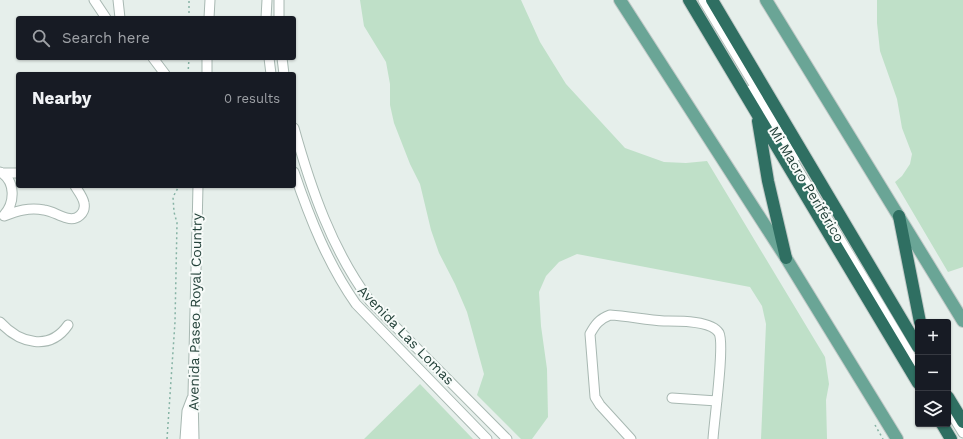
<!DOCTYPE html>
<meta charset="utf-8">
<style>
body{margin:0;font-family:"Work Sans",sans-serif;background:#242831;color:#f1f3f6}
.controls{position:absolute;right:12px;bottom:12px;display:grid;overflow:hidden;border-radius:4px;box-shadow:0 1px 3px #0004}
.controls button{width:36px;height:36px;display:grid;place-items:center;padding:0;border:0;border-bottom:1px solid #363941;background:#171b24;color:#f1f3f6;font:20px sans-serif}
.list{margin:0;padding:0;list-style:none}
h2{display:flex;justify-content:space-between;align-items:center;height:52px;margin:0;padding:0 16px;font-size:17px}
h2 small{font-size:13px;font-weight:400;color:#9ea1a6}
.icon{flex:none;width:22px;height:22px;fill:none;stroke:currentColor;stroke-width:2;stroke-linecap:round;stroke-linejoin:round}
.map{position:relative;flex:none;width:963px;height:439px;overflow:hidden}
.search{position:absolute;background:#171b24;box-shadow:0 1px 3px #0004;left:16px;top:16px;width:280px;height:44px;display:flex;align-items:center;gap:10px;box-sizing:border-box;padding:0 14px;border-radius:4px;color:#9ea1a6;font-size:15px}
.panel{position:absolute;background:#171b24;box-shadow:0 1px 3px #0004;left:16px;top:72px;width:280px;height:116px;border-radius:4px}
.map>svg:first-child{display:block}
</style>
<div class="map">
<svg width="963" height="439" viewBox="0 0 963 439">
<rect width="100%" height="100%" fill="#e6efeb"/>
<path fill="#bfe0c8" d="M360,0H521L540,42L566,84L625,148L664,162L686,163L707,161L825,357L829,384L826,400L827,439H761L766,324L762,306L750,287L577,254L559,262L546,276L539,292L541,326L547,369L548,417L532,439H521L477,395L484,374L467,312L455,284L439,253L431,230L420,184L410,164L394,123L390,105V84L386,62L364,26Z
M877,0H963V267L948,272L895,182L902,176L910,164L912,154L902,128L897,99L880,51L877,23Z
M420,384L473,439H364Z"/>
<g fill="none" stroke-linecap="round" stroke-linejoin="round">
<defs>
<path id="minor" d="M94,0L106,18
M118,0L120,18
M703,0L797,156
M209,18L210,0
M266,18L267,0
M279,18V0
M153,58L165,74
M269,58L271,74
M282,58L284,74
M207,74V58
M750,90L918,368
M294,128C311,189 332,250 370,301L507,439
M0,172C16,181 15,203 4,215
M294,172C310,219 328,264 356,304L487,439
M3,173H18
M4,216C17,211 29,207 44,210C52,211 59,216 67,218C77,221 86,213 84,203C83,197 78,191 75,186
M0,322C20,344 50,351 68,325
M672,398L717,401
M952,415L963,433
M185,439L187,411L192,398
M194,439L193,395L198,186
M631,439L600,405L595,397L590,334C595,325 599,319 610,315C628,316 646,320 664,321C677,321 711,320 719,333C725,345 714,421 713,439"/>
<path id="major" d="M620,0L786,258L897,439
M766,0L963,321"/>
<path id="highway" d="M689,0L918,383
M712,0L918,347
M758,121L768,181L786,258
M899,216L920,322
M948,397L963,422
M942,424L951,439"/>
</defs>
<use href="#minor" stroke="#a8b8b2" stroke-width="11"/>
<use href="#major" stroke="#c2cac8" stroke-width="14"/>
<use href="#highway" stroke="#c2cac8" stroke-width="14"/>
<path stroke="#86b3a5" stroke-width="1.5" stroke-dasharray="2 3" stroke-linecap="butt" d="M189,18V0
M188,74L189,58
M875,425L883,439
M167,439L175,322L177,223L174,212L173,197L179,186"/>
<use href="#minor" stroke="#fff" stroke-width="9"/>
<use href="#major" stroke="#6aa596" stroke-width="12"/>
<use href="#highway" stroke="#2f6f62" stroke-width="12"/>
</g>
<g text-anchor="middle" dominant-baseline="central" stroke-width="4" stroke-linejoin="round" paint-order="stroke">
<g font-size="14" fill="#24423a" stroke="#f7fbf9">
<text transform="translate(807 184) rotate(59)">Mi Macro Periférico</text>
<text transform="translate(195 312) rotate(-89)">Avenida Paseo Royal Country</text>
<text transform="translate(406 335) rotate(46)">Avenida Las Lomas</text>
</g>
</g>
</svg>
<div class="controls">
<button>+</button>
<button>−</button>
<button><svg class="icon" aria-label="layers" viewBox="0 0 24 24"><path d="M12 4l9 5-9 5-9-5zM3 14l9 5 9-5"/></svg></button>
</div>
<div class="search"><svg class="icon" aria-label="search" viewBox="0 0 24 24"><circle cx="10" cy="10" r="6"/><path d="M15 15l6 6"/></svg>Search here</div>
<section class="panel">
<h2>Nearby<small>0 results</small></h2>
<ul class="list">
</ul>
</section>
</div>
